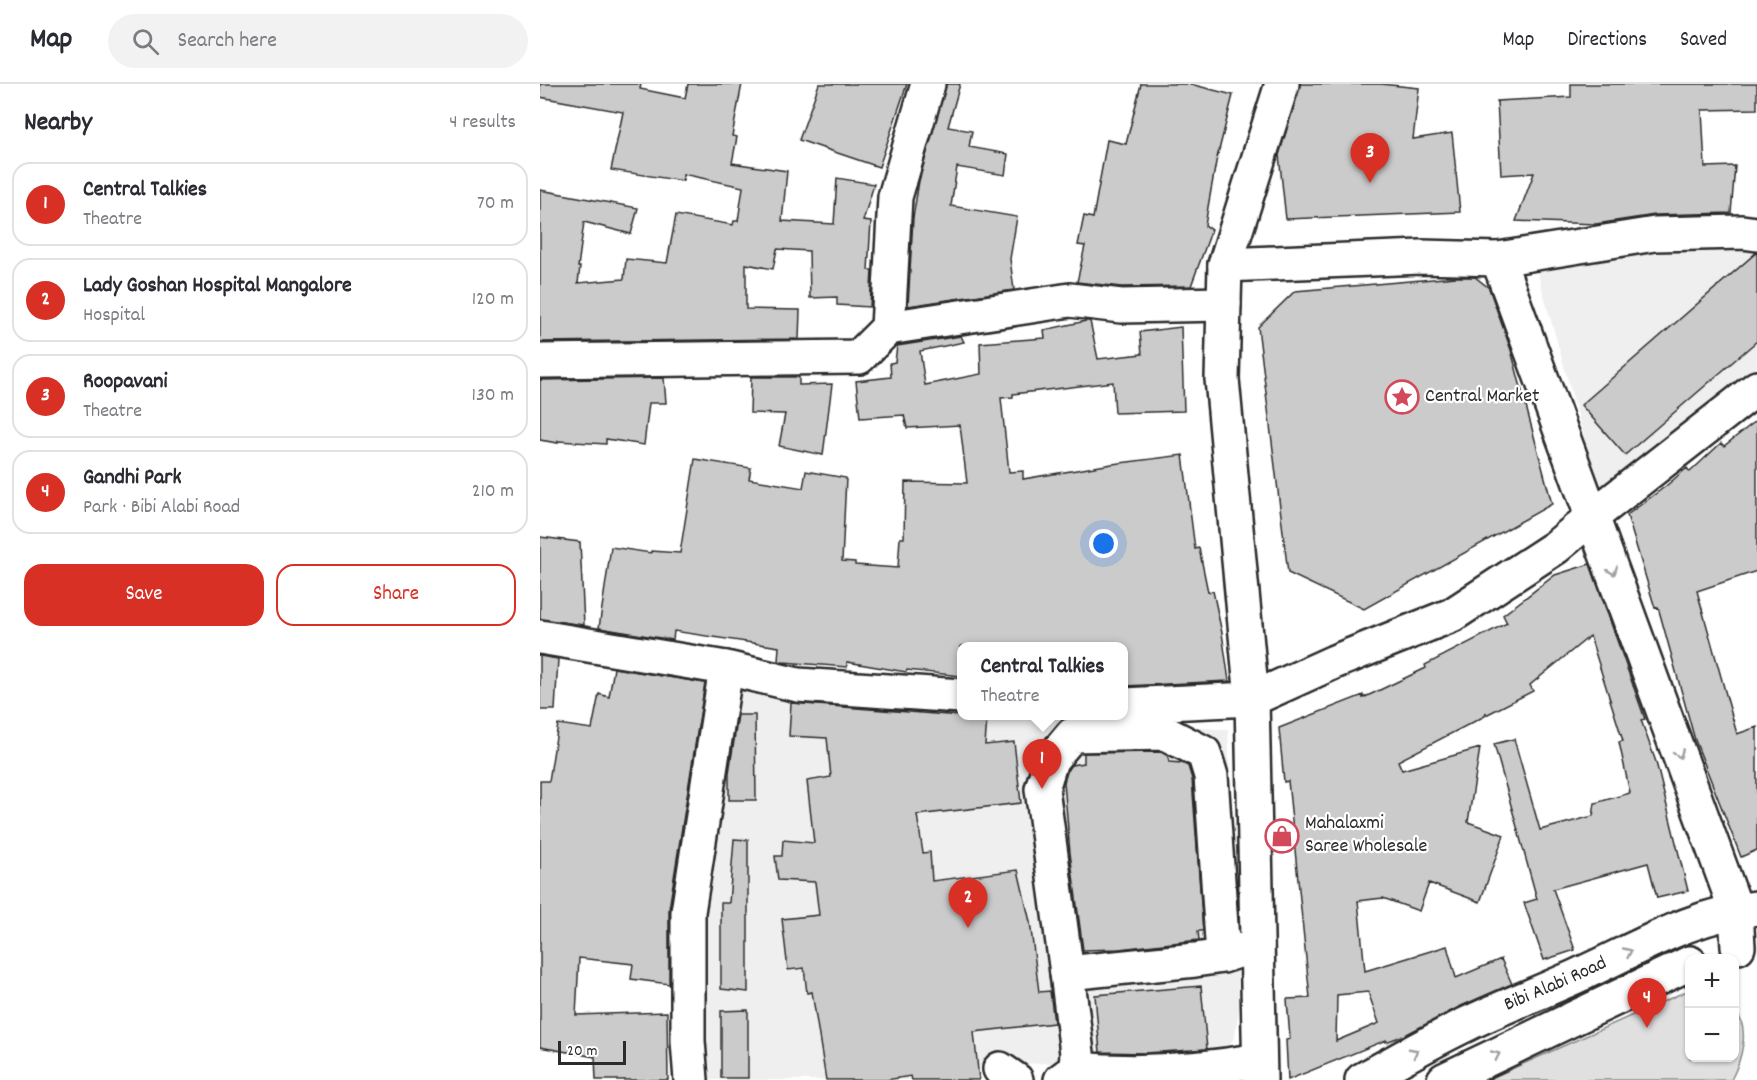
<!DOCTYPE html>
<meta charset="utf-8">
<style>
body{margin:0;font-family:Dekko,sans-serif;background:#f2f2f3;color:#2b2b33}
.controls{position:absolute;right:18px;bottom:18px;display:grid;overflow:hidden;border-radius:12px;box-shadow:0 2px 4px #0004}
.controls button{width:54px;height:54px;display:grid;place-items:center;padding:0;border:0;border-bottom:2px solid #e1e1e2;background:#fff;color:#2b2b33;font:30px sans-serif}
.scale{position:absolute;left:18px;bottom:15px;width:68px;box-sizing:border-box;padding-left:6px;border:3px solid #2b2b2b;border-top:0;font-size:16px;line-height:21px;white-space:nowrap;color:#2b2b2b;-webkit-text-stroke:4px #fff;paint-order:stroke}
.you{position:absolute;left:564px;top:460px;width:21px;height:21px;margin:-15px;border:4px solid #fff;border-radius:50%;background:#1a73e8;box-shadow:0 0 0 9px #1a73e833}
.badge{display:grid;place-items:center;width:39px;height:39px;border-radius:50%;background:#d93025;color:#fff;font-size:20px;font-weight:700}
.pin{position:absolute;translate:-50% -50px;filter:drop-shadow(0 2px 3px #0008)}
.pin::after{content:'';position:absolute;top:32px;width:21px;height:18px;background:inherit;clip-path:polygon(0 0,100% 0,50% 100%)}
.popup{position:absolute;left:417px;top:558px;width:171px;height:78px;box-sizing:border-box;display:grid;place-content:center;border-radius:12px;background:#fff;filter:drop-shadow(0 2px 4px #0005);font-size:20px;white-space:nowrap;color:#7c7c81}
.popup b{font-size:22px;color:#2b2b33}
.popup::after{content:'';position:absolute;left:50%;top:100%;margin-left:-12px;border:12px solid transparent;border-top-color:#fff}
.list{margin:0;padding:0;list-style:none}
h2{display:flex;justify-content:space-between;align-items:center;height:78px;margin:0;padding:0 24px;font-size:26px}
h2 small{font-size:20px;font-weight:400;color:#7c7c81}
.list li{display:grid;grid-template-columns:39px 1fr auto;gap:18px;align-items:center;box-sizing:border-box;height:84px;margin:0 12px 12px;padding:0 12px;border:2px solid #e1e1e2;border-radius:18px}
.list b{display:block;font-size:22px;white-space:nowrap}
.list p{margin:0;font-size:20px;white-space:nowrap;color:#7c7c81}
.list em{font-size:20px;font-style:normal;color:#7c7c81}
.actions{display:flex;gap:12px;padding:18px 24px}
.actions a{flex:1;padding:14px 0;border:2px solid #d93025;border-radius:18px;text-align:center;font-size:21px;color:#d93025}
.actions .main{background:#d93025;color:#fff}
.icon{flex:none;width:33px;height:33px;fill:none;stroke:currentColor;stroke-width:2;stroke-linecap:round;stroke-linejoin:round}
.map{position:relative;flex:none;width:1217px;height:996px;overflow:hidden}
header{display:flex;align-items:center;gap:36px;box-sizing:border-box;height:84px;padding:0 30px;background:#fff;border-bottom:2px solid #e1e1e2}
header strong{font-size:28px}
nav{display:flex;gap:33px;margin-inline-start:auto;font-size:21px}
.search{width:420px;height:54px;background:#f2f2f3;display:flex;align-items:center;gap:15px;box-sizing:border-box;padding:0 21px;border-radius:33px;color:#7c7c81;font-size:22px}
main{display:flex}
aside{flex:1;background:#fff}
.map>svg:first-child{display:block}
</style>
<header>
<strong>Map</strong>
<div class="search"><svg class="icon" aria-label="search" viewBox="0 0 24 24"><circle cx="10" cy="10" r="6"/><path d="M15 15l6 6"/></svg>Search here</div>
<nav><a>Map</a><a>Directions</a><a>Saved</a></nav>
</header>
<main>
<aside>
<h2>Nearby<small>4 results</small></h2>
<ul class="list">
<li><span class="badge">1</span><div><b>Central Talkies</b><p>Theatre</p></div><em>70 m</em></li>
<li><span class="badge">2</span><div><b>Lady Goshan Hospital Mangalore</b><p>Hospital</p></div><em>120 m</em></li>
<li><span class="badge">3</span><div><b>Roopavani</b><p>Theatre</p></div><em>130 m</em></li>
<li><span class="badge">4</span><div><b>Gandhi Park</b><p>Park · Bibi Alabi Road</p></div><em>210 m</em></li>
</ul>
<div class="actions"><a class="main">Save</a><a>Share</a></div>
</aside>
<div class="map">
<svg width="1217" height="996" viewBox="0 0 1217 996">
<rect width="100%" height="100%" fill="#fff"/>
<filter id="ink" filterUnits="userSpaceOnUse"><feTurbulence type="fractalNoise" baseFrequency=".0167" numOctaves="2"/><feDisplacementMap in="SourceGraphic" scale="12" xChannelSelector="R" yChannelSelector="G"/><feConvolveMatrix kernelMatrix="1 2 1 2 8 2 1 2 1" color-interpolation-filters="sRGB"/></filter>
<g filter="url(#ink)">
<path fill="#efefef" d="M1217,161V283L1060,409L995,180Z
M201,606L421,624V632H514L688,646L699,923L695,952L681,975L469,980L416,984L373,996H163L154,942L166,766Z"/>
<path fill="#e0e0e0" stroke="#868686" stroke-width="1.5" d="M1149,906L1150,974H1194L1195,927C1211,945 1201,977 1191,996H947Z"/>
<path fill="#cbcbcb" stroke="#2b2b2b" stroke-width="1.5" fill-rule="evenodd" d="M0,0H101L100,5L145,14L148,0H202L192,52L197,53L192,79L247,87L242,137L294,140L297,94L334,100L323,137L331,138L328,186H332L330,223L297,221V213L270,214L269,167L237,165L233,185L206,180V225L260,226L259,255L0,258V106L98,124L91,150L44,138L38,183H40L38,199L84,195L86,175L127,179L136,131L193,141L194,137H198L203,103L143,90V97L71,86L83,28L0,13Z
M279,0H367L339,83L259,56Z
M406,0H420L408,43L432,47L429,63L468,70L465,91L417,83L411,122L477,133L470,175L474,206L368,222L373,134L379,97Z
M601,0H650L693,11L676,78L668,123L665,142L672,145L651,202L582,203L537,198L545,162L538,161L544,132L553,134L567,56L586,60Z
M760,0H841L879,4L873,55L912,49L920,128L746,135L739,71Z
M1031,0H1217V25L1162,26L1165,83L1195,82L1191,129L1115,131L1056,140L976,137L994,89L961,91L957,17L1031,13Z
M1217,168V257L1085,371L1041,321Z
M916,193H935L949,204L971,266L1012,420L824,525L748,489L718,243L755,207Z
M546,237H550L558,275L602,270L600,248L641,243L644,327L575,329L573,298L473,310V313L461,314L469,388L483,387V395L572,380L643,371L655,465L659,464L668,508L673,507L682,549L689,597L585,602L583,562H421V592L367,586L366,588L307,578V583L243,578L238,577L239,563L134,547L133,556L59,544L71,463L111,469V467L140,469L155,375L211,384L209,395L263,404L266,387L306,394L302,477L315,478V481L358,484L360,454H364L365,398L427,399L420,341L367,344L364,331L320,334L316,297L351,293L350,279L355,278L357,262L421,252L424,258L380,267L385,301L441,290L440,259L505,254L504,246Z
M211,293H259V301L292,300L283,371L239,362L245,330L210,329Z
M124,294L126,319H109L104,361L66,355V360L18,357V359L0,356V296Z
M1217,336V487L1157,507L1197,650L1217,643V766L1201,773L1155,656L1118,523L1115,524L1087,431L1126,402L1147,384L1150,388L1181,359L1184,362Z
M0,453L40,458L44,541L0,535Z
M1050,480L1105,635L1101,636L1116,678L1148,807L1117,814L1108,779L1013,805L1035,866L1004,876L984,819L997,815L954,660L974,655L1000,746L1053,732L1055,719L1090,709L1079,658L1083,657L1050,552L990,601L993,607L946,631V628L945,632L858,677L862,686L940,664L928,738L964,751L940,818L889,799L879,827L843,814L818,817L825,887L907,862L916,894L961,875L972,900L919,923L865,951L846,958V956L748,996L746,956L750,955L747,915L770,914L748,697L744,698L739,644L823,611V614L886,584L885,581L967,539L963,531L1015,491ZM828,908L839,939L796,957L797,911Z
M0,572L18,575L15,626H0Z
M74,584L165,599L129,825V900L91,895L93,880L39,874L36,931L127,928L128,996H56L55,973L0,963V697H9L18,640L52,645L59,610L69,613Z
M251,619L447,634L445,661L474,658L481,719L377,731L383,769L390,768L392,797L478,786L490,838L499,908L510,907L514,939L434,948L439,996H372L371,992L346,996H286L272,908L267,909L264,884L248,886L242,835L279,831L275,798L238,796L235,772H242L243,756L274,759L267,697L291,693L287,654L249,652Z
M198,631H215L216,716H189V689Z
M621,668L628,672L629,678L642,679L648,682L652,695L663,847H658L659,856L579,865L543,866L530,769L524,698L528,685L531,681L544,679V669Z
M194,755L208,756V908L181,905V819H189Z
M661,902L667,965L605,969L560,968L555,911Z
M208,926V994H181V927Z"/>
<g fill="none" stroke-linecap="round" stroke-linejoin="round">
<defs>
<g id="minor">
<path d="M958,175L1196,826L1198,863"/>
<path d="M685,181L881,173L958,175L1115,150L1202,148L1217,150"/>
<path d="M348,244L530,216L581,222L684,220"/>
<path d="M0,277L319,273L348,244L355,113L388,0"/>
<path d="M0,553L186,584L258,601L421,612"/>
<path d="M583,621L712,615L794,578L912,531L1016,463L1053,432L1217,304"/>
<path d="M683,872L671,692L664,669L625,649L532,651L511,676L502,705L527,889L655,876L683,872L717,861"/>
<path d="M460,985L476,996"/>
<path d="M536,985C599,991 657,987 719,976"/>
<path d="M151,996L148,957V828L186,584"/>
<path d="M521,996L536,985L537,969L527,889"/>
<path d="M720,996L712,615L682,295L685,181L742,0"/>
<path id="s1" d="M822,996C857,977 891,957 927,940C964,922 1002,908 1039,891C1097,865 1153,830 1217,824"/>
<path d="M904,996L1150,879"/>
</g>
</defs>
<use href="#minor" stroke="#2b2b2b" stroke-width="38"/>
<use href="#minor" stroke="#fff" stroke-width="33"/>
</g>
<defs><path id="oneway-chevron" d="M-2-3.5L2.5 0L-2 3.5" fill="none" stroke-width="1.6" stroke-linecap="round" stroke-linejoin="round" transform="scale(1.5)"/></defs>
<g stroke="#a0a0a0">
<use href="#oneway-chevron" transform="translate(1073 487) rotate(70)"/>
<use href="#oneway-chevron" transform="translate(1139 670) rotate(70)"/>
<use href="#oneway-chevron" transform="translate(1088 868) rotate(-25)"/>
<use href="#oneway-chevron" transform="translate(874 968) rotate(-28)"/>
<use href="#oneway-chevron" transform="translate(956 971) rotate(-25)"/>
</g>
</g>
<defs>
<symbol id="sight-ring" viewBox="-11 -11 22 22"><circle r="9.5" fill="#fff" stroke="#d1495b" stroke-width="1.5"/><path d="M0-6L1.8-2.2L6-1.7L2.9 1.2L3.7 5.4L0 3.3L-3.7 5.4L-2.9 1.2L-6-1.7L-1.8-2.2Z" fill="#d1495b"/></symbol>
<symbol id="shop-ring" viewBox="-11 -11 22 22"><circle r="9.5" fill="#fff" stroke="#d1495b" stroke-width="1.5"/><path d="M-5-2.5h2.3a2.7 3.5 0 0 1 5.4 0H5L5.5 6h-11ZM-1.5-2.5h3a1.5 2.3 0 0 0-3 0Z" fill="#d1495b"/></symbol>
</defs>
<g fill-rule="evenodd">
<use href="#sight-ring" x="843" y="294" width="38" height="38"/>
<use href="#shop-ring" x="723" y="733" width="38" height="38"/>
</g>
<g text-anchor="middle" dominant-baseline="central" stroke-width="4.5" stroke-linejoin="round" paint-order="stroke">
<g font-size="20" fill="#2b2b2b" stroke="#fff" text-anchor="start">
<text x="885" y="313">Central Market</text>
<text x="765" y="740">Mahalaxmi<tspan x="765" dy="23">Saree Wholesale</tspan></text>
</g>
<g font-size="20" fill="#2b2b2b" stroke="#fff">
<text stroke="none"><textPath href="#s1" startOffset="216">Bibi Alabi Road</textPath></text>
</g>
</g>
</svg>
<div class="controls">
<button>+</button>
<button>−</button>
</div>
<div class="scale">20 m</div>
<div class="you"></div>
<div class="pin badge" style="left:502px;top:705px">1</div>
<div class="popup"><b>Central Talkies</b>Theatre</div>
<div class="pin badge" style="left:428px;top:844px">2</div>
<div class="pin badge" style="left:830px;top:99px">3</div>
<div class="pin badge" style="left:1107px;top:944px">4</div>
</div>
</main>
